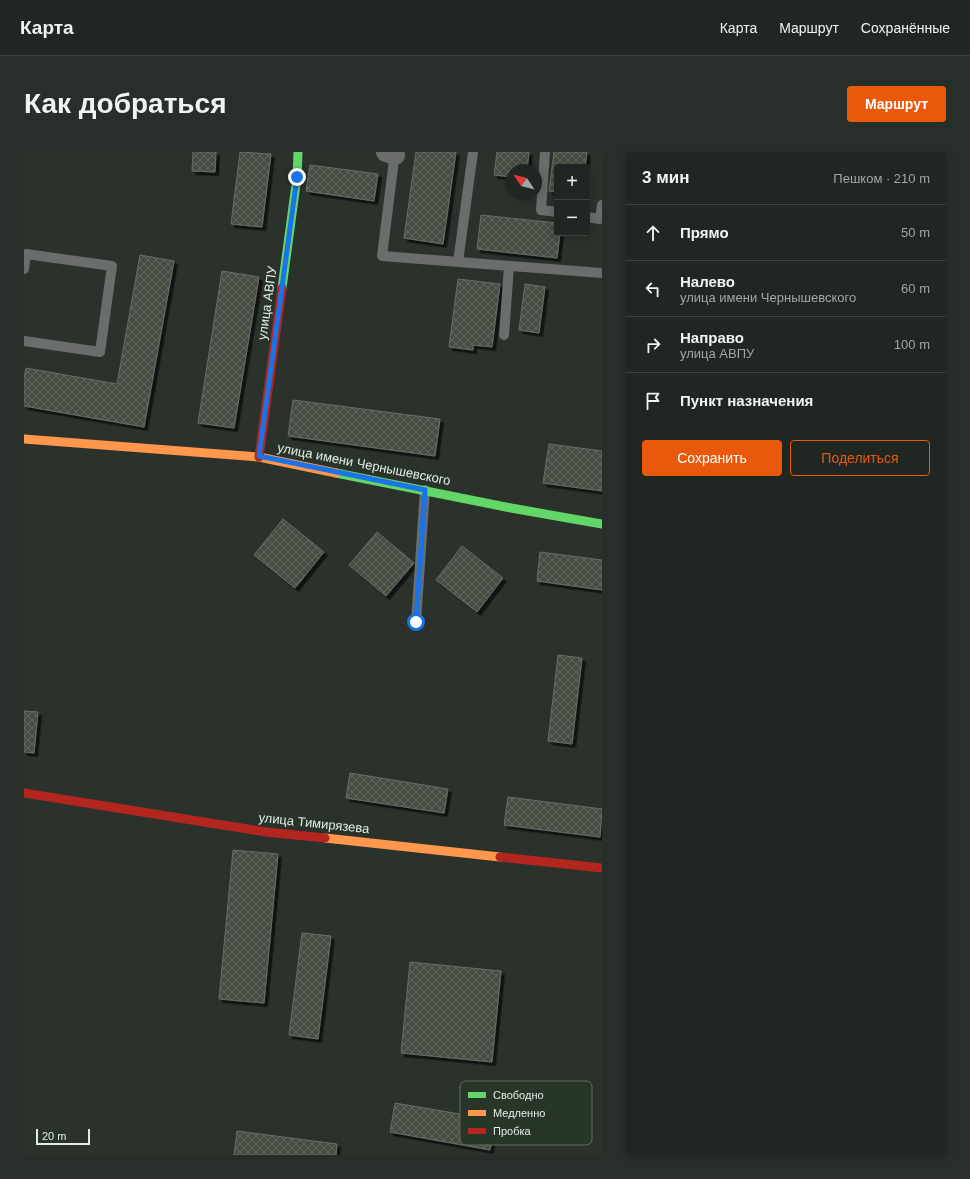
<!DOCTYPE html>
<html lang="ru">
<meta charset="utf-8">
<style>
body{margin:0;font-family:Arial,sans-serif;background:#282e2a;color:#f1f3f6}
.controls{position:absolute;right:12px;top:12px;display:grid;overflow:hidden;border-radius:4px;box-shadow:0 2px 10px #0003}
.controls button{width:36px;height:36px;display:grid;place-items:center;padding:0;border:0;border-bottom:1px solid #3d433f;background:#202621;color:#f1f3f6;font:20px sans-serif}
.compass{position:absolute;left:482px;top:12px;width:36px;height:36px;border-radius:50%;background:#202621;box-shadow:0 2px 10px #0003;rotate:305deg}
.scale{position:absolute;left:12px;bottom:10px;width:54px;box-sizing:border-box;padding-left:4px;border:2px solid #e4ece5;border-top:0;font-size:11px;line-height:14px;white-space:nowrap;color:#e4ece5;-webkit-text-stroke:3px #283529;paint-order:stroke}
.stop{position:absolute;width:12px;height:12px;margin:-9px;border:3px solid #1a73e8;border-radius:50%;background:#fff}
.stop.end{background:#1a73e8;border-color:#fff;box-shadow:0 1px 4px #0008}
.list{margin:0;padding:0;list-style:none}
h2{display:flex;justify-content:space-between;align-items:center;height:52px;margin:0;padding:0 16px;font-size:17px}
h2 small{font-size:13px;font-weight:400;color:#a2a5a5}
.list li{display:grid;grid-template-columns:26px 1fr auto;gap:12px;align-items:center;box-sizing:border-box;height:56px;padding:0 16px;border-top:1px solid #3d433f}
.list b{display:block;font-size:15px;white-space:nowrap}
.list p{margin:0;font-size:13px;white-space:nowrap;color:#a2a5a5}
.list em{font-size:13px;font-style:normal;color:#a2a5a5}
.actions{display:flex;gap:8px;padding:12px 16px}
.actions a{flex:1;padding:9px 0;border:1px solid #ea580c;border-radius:4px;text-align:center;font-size:14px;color:#ea580c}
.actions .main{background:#ea580c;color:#fff}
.icon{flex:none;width:22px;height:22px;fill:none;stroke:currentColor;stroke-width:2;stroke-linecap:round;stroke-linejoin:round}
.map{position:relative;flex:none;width:578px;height:1003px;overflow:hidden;border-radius:4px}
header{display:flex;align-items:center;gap:24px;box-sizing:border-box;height:56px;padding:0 20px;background:#202621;border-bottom:1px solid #3d433f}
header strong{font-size:19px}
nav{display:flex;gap:22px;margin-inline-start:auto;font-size:14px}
.intro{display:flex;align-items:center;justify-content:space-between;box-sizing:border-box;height:96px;padding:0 24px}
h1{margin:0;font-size:28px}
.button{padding:10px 18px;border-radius:4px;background:#ea580c;color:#fff;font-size:14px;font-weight:700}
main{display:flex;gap:24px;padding:0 24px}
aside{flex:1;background:#202621;border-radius:4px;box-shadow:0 2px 10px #0003}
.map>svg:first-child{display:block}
</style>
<header>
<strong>Карта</strong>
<nav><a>Карта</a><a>Маршрут</a><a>Сохранённые</a></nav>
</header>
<div class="intro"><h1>Как добраться</h1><a class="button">Маршрут</a></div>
<main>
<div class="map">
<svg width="578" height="1003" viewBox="0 0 578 1003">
<defs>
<pattern id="building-cross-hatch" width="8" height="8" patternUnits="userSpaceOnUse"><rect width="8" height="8" fill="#464d43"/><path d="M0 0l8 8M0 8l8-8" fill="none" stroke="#61675e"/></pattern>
<filter id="shadow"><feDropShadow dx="3.5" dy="3.5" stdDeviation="0" flood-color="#0009"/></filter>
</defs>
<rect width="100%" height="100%" fill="#2b322c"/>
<path fill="url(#building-cross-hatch)" stroke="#696d68" filter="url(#shadow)" d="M169,0H192L191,20L168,19Z
M216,0L247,2L238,75L207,72Z
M392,0H432L419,92L380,86Z
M473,0H505L503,18H488V25L470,23Z
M530,0H563L561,15H533V40L525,39Z
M286,13L354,22L350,49L282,39Z
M457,63L533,71V81H536L533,106L453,97Z
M116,103L150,109L120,275L0,254V226L2,216L93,232Z
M198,119L235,125L210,276L174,271Z
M434,127L476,132L468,195L449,193V198L425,195Z
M501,132L521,135L515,181L495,178Z
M269,248L416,267L411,304L264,284Z
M525,292L578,299V339L519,331Z
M259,367L300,400L271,436L230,403Z
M353,380L390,411L362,444L325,413Z
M438,394L479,426L453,460L412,428Z
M516,400L578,408V438L513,429Z
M534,503L558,506L548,592L524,589Z
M0,559L14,560L10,601L0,600Z
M326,621L424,637L420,661L322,646Z
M484,645L578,657L576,685L480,673Z
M209,698L254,702L240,851L195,847Z
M278,781L307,784L294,887L265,883Z
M386,810L477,819L468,910L377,901Z
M371,951L471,968L466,998L366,980Z
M213,979L313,992L312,1003H210Z"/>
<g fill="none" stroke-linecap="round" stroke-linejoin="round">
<path stroke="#6a6d6b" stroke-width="10" d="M371,0L358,104L578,121
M521,0L517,58L533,60
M563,65L576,67L578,53
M434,110L449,0
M0,117L2,102L88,114L76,200L0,189
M480,183L485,114
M392,470L401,338"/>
<path stroke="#6a6d6b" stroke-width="20" d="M362,0L371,3"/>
<path stroke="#63d668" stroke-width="9" d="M258,136L273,25L274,0
M312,321L487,356L578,372"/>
<path stroke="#ff974d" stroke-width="9" d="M0,287L235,305L312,321
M301,686L476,705"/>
<path stroke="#b3261e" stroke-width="9" d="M235,305L258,136
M0,641L242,680L301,686
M476,705L578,716"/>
</g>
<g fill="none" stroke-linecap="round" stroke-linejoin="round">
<path stroke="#1a73e8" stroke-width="5" d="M273,25L235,304L401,338L392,470"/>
</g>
<g text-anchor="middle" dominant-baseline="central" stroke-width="3" stroke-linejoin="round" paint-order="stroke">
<g font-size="13" fill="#e4ece5" stroke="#283529">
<text transform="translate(243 151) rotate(-82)">улица АВПУ</text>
<text transform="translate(340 312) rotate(11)">улица имени Чернышевского</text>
<text transform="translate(290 671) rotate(6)">улица Тимирязева</text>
</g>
</g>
<rect x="436" y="929" width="132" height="64" rx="6" fill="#283529" stroke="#606c61" stroke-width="1"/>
<rect x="444" y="940" width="18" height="6" fill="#63d668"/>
<rect x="444" y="958" width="18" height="6" fill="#ff974d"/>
<rect x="444" y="976" width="18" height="6" fill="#b3261e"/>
<g font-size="11" fill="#e4ece5">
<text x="469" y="947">Свободно</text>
<text x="469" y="965">Медленно</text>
<text x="469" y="983">Пробка</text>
</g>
</svg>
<div class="controls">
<button>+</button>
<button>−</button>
</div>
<svg class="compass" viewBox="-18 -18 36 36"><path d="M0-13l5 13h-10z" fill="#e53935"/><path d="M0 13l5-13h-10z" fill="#a2a5a5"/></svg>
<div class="scale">20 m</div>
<div class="stop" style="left:392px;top:470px"></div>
<div class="stop end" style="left:273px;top:25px"></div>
</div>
<aside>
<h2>3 мин<small>Пешком · 210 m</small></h2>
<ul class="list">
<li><svg class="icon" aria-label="ahead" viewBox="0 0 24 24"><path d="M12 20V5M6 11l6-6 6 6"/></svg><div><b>Прямо</b></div><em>50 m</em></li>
<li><svg class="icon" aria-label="left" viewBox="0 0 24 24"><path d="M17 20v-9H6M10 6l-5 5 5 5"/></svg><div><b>Налево</b><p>улица имени Чернышевского</p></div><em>60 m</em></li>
<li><svg class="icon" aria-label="right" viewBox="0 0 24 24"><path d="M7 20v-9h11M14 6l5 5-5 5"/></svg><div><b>Направо</b><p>улица АВПУ</p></div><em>100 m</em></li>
<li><svg class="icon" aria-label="arrive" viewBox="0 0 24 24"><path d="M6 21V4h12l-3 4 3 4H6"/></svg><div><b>Пункт назначения</b></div></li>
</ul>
<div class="actions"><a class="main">Сохранить</a><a>Поделиться</a></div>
</aside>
</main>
